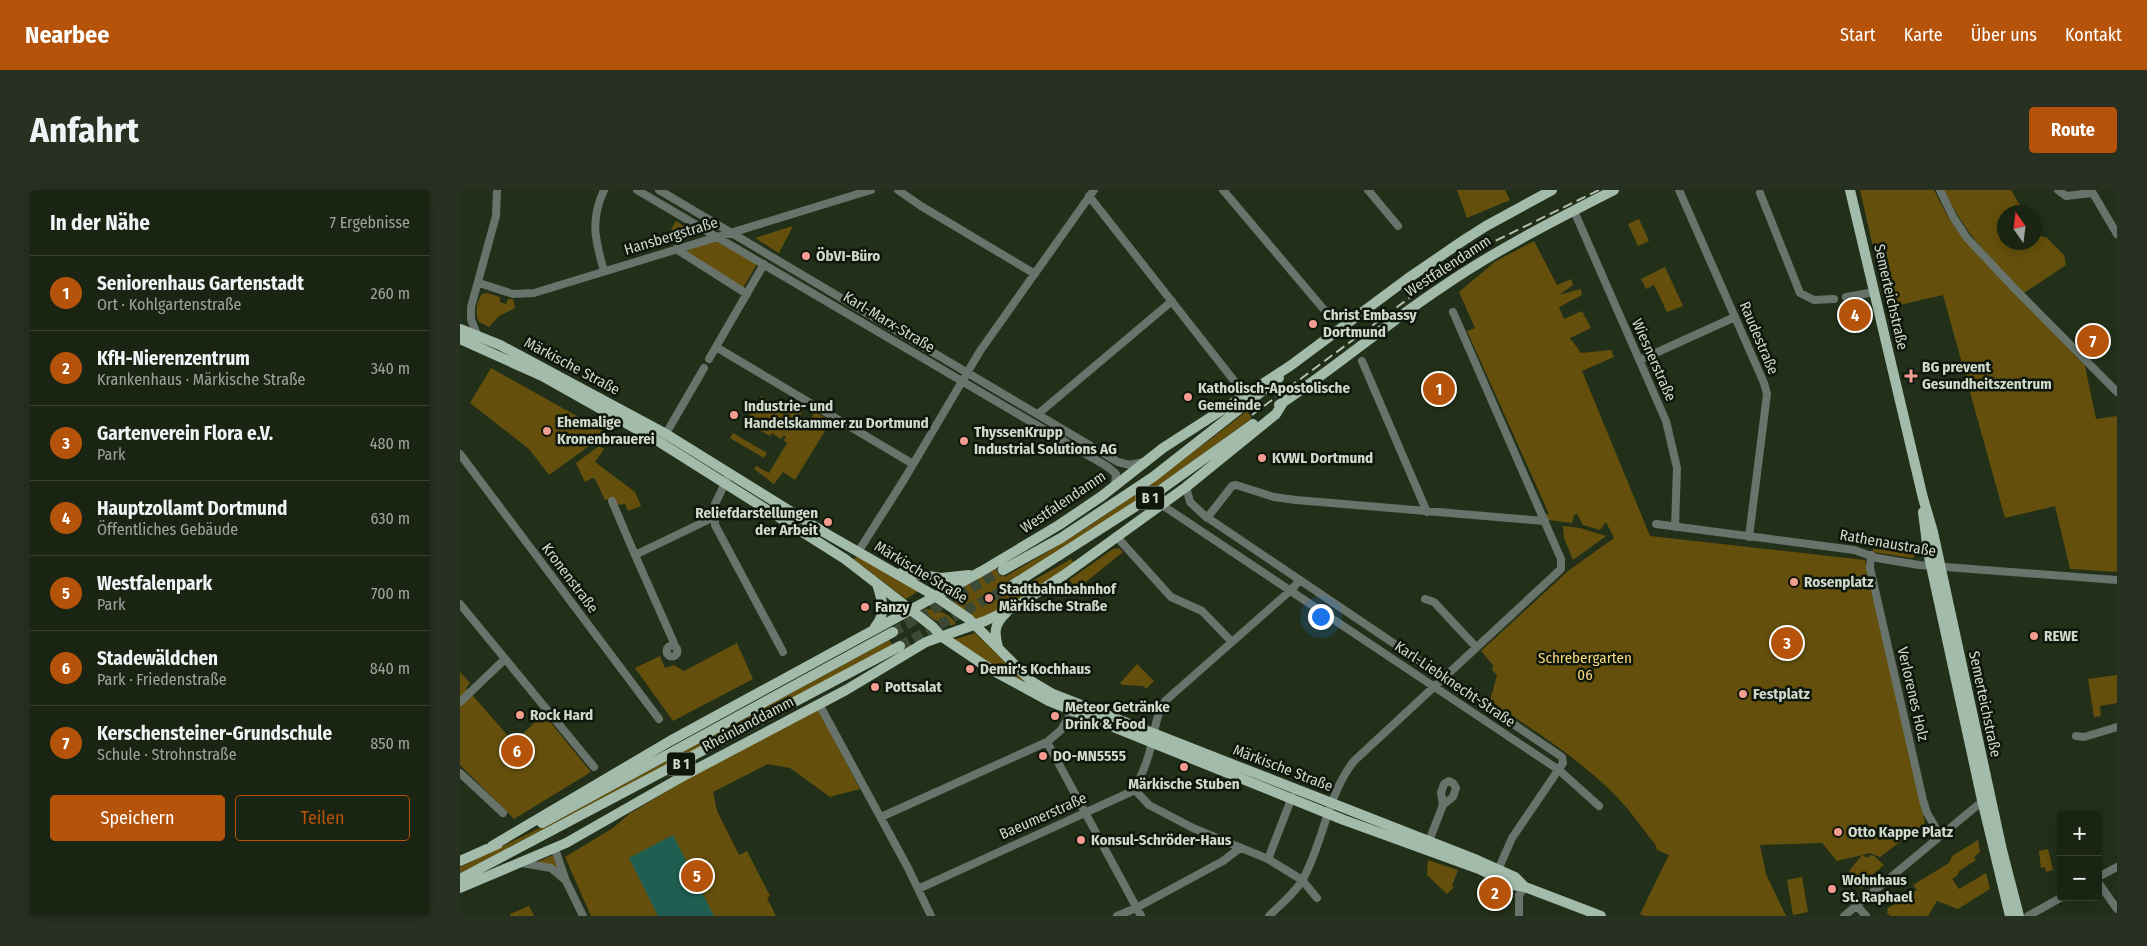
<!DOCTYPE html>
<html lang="de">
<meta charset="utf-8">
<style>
body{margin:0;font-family:"Fira Sans Condensed",sans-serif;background:#273021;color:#f1f3f6}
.controls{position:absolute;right:15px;bottom:15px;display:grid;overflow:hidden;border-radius:5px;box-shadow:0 2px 12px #0003}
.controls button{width:45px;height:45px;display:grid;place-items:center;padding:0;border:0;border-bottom:1px solid #384133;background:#1a2413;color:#f1f3f6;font:25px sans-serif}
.compass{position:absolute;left:1537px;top:15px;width:45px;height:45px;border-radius:50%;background:#1a2413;box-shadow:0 2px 12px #0003;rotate:346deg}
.you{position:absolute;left:860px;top:426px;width:18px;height:18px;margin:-12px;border:4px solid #fff;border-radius:50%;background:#1a73e8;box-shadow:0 0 0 8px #1a73e833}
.badge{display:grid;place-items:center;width:32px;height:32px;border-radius:50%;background:#b45309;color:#fff;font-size:16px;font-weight:700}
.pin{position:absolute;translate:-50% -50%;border:2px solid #fff;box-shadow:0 1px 5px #0006}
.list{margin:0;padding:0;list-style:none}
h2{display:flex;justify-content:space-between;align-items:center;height:65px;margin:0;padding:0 20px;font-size:21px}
h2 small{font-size:16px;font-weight:400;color:#9fa4a0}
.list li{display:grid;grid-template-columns:32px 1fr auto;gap:15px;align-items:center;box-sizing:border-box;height:75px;padding:0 20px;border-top:1px solid #384133}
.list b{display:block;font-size:19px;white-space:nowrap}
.list p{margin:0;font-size:16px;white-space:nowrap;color:#9fa4a0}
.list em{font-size:16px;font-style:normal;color:#9fa4a0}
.actions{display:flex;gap:10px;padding:15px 20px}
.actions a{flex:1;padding:11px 0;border:1px solid #b45309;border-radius:5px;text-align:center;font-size:18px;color:#b45309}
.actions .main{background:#b45309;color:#fff}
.map{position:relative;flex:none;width:1657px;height:726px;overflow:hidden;border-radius:5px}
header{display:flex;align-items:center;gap:30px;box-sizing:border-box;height:70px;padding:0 25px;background:#b45309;color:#fff}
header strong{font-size:24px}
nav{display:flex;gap:28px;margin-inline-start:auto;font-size:18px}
.intro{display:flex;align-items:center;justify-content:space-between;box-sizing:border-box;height:120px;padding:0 30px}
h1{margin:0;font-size:35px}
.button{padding:12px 22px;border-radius:5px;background:#b45309;color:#fff;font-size:18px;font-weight:700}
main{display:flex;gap:30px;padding:0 30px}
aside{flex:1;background:#1a2413;border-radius:5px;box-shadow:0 2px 12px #0003}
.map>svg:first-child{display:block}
</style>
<header>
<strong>Nearbee</strong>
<nav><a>Start</a><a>Karte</a><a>Über uns</a><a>Kontakt</a></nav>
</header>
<div class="intro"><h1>Anfahrt</h1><a class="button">Route</a></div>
<main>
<aside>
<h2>In der Nähe<small>7 Ergebnisse</small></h2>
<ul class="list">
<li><span class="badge">1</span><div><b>Seniorenhaus Gartenstadt</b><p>Ort · Kohlgartenstraße</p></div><em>260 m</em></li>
<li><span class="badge">2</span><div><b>KfH-Nierenzentrum</b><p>Krankenhaus · Märkische Straße</p></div><em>340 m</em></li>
<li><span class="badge">3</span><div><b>Gartenverein Flora e.V.</b><p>Park</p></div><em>480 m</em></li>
<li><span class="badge">4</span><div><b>Hauptzollamt Dortmund</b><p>Öffentliches Gebäude</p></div><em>630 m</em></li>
<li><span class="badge">5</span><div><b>Westfalenpark</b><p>Park</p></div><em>700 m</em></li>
<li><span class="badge">6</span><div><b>Stadewäldchen</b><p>Park · Friedenstraße</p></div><em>840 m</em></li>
<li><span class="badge">7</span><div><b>Kerschensteiner-Grundschule</b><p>Schule · Strohnstraße</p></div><em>850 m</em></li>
</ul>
<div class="actions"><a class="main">Speichern</a><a>Teilen</a></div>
</aside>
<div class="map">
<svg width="1657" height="726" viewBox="0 0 1657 726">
<rect width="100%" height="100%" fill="#223019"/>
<path fill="#64500c" d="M997,0H1045L1050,10L1007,28Z
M1400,0H1474L1488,27L1504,50L1625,176L1636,229L1657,226V382L1610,379L1595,316L1545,328L1483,105L1427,118Z
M1484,0H1551L1564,22H1544V52H1574L1575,39L1582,47H1586L1604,65L1606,75L1564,103C1532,70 1504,43 1484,0Z
M1179,29L1189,51L1178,56L1168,34Z
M216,31L232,41L234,44L202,55Z
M333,36L319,63L295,48Z
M256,51L297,74L283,98L225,61Z
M1074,51L1097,95L1111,89L1113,95L1099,105L1121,99L1122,105L1099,117L1104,129L1122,121L1131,138L1110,148L1121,163L1151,160L1154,167L1122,181L1190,346L1405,370L1465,633L1420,667L1409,663L1402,665L1408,668L1410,665L1414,666L1424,675L1412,685L1407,686L1403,692L1405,697L1401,699L1389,681L1402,665L1377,671L1362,653L1300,655L1306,684L1326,726H1184L1180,724L1209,665L1197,660L1195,654C1181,637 1168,617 1151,601C1115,566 1072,539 1030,511L1037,485L1032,480L1033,475L1021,461L1108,381L1154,348L1146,332L1140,340L1123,335L1117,324L1114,325L1112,333L1088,330L1085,324H1089L1007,141L1015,138L999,102L1036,71Z
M1205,77L1223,116L1207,122L1194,95L1186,99L1181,89Z
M27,103L40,107V112L46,114L48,109H53L55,118L39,126L29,137L19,132C14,123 17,111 22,104Z
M31,178L147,243L89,285L69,259L10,213Z
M301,206L307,210L305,214L315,220L318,216L328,222L335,211L345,216L335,235L343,240L355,222L371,231L335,290L323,282L314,294L294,279L296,276L309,283L327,253L323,250L326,248L324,245L321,249L312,243L310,246L285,232Z
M787,221L792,228C713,286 632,344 547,392L553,397L560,398L611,369L614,373L548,417L517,429L482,406L543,373L544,387C630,340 709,281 787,221Z
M273,243L307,263L304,268L270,248Z
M139,256L144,259L135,272L175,302L181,316L168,321L165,314L157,315L154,307L145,310L135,289L132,288L125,292L116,273Z
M1103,336L1120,338L1146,346L1113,370L1104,348Z
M1460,352L1461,361L1452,368L1413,362V359L1453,361L1458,358Z
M659,358L663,362L617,399L609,390L653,359Z
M400,366L460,400L446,409L393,369Z
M465,419C476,419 491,424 496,434C486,439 472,429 464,422Z
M515,443L563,490L562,493L492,450Z
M429,450L433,456L0,683V677L120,618Z
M277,453L293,489L213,531L175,478L200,466L205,478L214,475L224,481Z
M677,474L694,491L686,499L683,496L663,495L660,493Z
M0,482L10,493L6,498L50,548C63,548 75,531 83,523L131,582L54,629L0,575Z
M1657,485V513L1640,516L1641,526L1634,527L1628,489Z
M358,519L400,599L370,607L330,578L308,574L253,602L257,621L279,665L287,661L310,706L307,708L316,726H131L105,667L153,638L169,624L229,588Z
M1518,650L1520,662L1514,667L1516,670L1499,681L1497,686L1492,689L1499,699L1526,683L1530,699L1498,719L1477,711L1468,726H1431L1427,723L1428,718L1457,700L1453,695L1489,673L1492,666Z
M1588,659L1593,680L1586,682L1585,677L1581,678L1579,661Z
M93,665L102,683L77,672Z
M968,670L998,680L992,696L994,697L987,704L967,685Z
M1342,687L1348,722L1333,725L1327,690Z
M69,716L74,726H50V724Z"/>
<path fill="#1e5f51" d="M213,645L254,726H198L169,668Z"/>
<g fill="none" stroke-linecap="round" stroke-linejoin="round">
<path stroke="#3c4934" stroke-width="10" stroke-dasharray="10 5" stroke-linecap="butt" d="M433,442L543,380
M440,456L551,396"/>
<path stroke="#67736b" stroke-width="8" d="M144,0C130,30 135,50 144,81
M177,0L648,277L656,284L655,295
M199,0L658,272L670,275L683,272
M438,0L461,16L575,84
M763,0L866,122
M908,0L938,36
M1219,0L1304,193L1307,204L1289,347
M1480,0L1493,27L1507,48L1555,99L1657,202
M1598,0L1606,6L1632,3
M1631,0L1657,44
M1300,3L1340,103L1354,110L1374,109
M629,6L779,197
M1114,21L1206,231L1217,278L1215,337
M216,59L287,104
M19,93L53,104L74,103L411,0
M1386,107L1415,102
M17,145L11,129V117L36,26L37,0
M256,157L453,274
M249,169L304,74
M1180,170L1275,127
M902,171L967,322
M578,224L712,111
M204,247L244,178
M0,264L199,529
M267,289L255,314V335L323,462
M726,297L730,312L745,326L1102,567L1103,573L1052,648L1038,680
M152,311L175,365L254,327
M702,315L1099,580L1139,616
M747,328L772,296L776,295L814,307L836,310L1085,331
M1196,334L1394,360L1417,368L1459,375L1657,390
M656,346L711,407L742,421L772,452
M398,362L445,288L520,161L634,0
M175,365L214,453L213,456
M1411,365L1410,378L1463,610L1467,623L1480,645
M965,409L974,412L1016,457
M0,414L134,577
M206.5 461a5.5 5.5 0 1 1 11 0a5.5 5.5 0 1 1-11 0Z
M0,512L45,469
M359,514L448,678L471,726
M1616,546L1624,547L1657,537
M587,552L681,726
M0,583L43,623
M675,600L689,615L733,638L808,669L842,690L857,708
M421,627L587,552L601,540L612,521
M969,651L983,615L981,603L984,594L989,591L993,593L996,598L993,607L983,615
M95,659L106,691L123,726
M808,669L832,607
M62,673L91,678L105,690
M1638,687L1657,677
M1638,692L1657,719
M458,699L675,600C680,587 687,574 690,560C695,543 695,526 705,511L831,400L840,390
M1397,716L1406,726
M657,726L676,718L763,671L780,658
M809,726C820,715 836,702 843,689C864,651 867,605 894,571L1101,379V369L993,122
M1059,726V705L1065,697
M1384,726L1525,609
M1568,726L1602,707"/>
<path stroke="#a2bbaa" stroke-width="10" d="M1390,0L1463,308L1473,342L1542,660L1559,726
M0,139L40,155L206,244L367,344L475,406L509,429L571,491L593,504L1017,670L1055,687L1065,697
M0,149L82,186L201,253L385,369L473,437L481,446L530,479L589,511L884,630L1019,679L1052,695L1065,697L1141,726
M819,215C875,178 926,134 982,97C1036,60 1095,30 1154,0
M1463,322L1468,362L1522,610L1550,726
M543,380L601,348L693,287L819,188
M442,382L481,388L509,385
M551,396L692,306L793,234
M415,437C427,423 422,410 417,394
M538,457C534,443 534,434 546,423
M82,633L433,442
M32,656L210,551L522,381L599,335L642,306L703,258L830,176L947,89L1004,50L1026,36L1092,0
M0,671L38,654
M0,689L440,456
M0,698L106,653L227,584L386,500L466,452L525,431L555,417L604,385L726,297L816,224L824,211"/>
<path stroke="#b4beaf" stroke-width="2" stroke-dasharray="10 5" stroke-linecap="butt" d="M792,225L995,74L1031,53L1139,0"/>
</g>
<g fill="#f59c91" stroke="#0f160c" stroke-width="2">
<circle cx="346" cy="66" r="5"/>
<circle cx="853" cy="134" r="5"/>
<path d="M1448.5 178.5h5v5h5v5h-5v5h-5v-5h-5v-5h5z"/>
<circle cx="728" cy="207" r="5"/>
<circle cx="274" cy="225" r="5"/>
<circle cx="87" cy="241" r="5"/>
<circle cx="504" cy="251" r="5"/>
<circle cx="802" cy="268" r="5"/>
<circle cx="368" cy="332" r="5"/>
<circle cx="1334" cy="392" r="5"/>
<circle cx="529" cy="408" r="5"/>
<circle cx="405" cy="417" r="5"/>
<circle cx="1574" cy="446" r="5"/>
<circle cx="510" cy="479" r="5"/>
<circle cx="415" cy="497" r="5"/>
<circle cx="1283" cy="504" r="5"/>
<circle cx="60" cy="525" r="5"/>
<circle cx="595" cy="526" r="5"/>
<circle cx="583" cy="566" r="5"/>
<circle cx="724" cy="577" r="5"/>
<circle cx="1378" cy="642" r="5"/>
<circle cx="621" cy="650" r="5"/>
<circle cx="1372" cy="699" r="5"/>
</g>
<g text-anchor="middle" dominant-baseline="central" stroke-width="5" stroke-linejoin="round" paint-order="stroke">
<g fill="#0f160c" stroke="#969e92" stroke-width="1">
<rect x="676" y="296.5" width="28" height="23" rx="4"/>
<rect x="207" y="562.5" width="28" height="23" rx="4"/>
</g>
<g font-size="14" font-weight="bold" fill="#d0d9cb">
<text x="690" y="308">B 1</text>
<text x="221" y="574">B 1</text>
</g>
<g font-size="15" fill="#d0d9cb" stroke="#0f160c">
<text transform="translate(211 46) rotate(-17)">Hansbergstraße</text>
<text transform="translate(988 76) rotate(-33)">Westfalendamm</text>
<text transform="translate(1431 107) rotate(77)">Semerteichstraße</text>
<text transform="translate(429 132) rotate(31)">Karl-Marx-Straße</text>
<text transform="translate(1299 148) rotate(67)">Raudestraße</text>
<text transform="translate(1194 170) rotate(66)">Wiesnerstraße</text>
<text transform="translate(112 176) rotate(28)">Märkische Straße</text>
<text transform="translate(603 312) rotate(-34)">Westfalendamm</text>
<text transform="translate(1428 353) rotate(10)">Rathenaustraße</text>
<text transform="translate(461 382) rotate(31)">Märkische Straße</text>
<text transform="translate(110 388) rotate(53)">Kronenstraße</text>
<text transform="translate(995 494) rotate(34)">Karl-Liebknecht-Straße</text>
<text transform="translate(1453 504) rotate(77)">Verlorenes Holz</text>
<text transform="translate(1525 514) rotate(78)">Semerteichstraße</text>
<text transform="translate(288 534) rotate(-28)">Rheinlanddamm</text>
<text transform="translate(823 578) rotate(21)">Märkische Straße</text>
<text transform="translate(583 626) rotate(-24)">Baeumerstraße</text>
</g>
<g font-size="15" font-weight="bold" fill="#d0d9cb" stroke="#0f160c" text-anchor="start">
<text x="356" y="66">ÖbVI-Büro</text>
<text x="863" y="125">Christ Embassy<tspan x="863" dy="17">Dortmund</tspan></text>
<text x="1462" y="177">BG prevent<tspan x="1462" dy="17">Gesundheitszentrum</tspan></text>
<text x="738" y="198">Katholisch-Apostolische<tspan x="738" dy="17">Gemeinde</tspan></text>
<text x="284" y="216">Industrie- und<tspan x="284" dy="17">Handelskammer zu Dortmund</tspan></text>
<text x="97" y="232">Ehemalige<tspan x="97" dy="17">Kronenbrauerei</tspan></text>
<text x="514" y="242">ThyssenKrupp<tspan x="514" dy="17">Industrial Solutions AG</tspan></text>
<text x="812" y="268">KVWL Dortmund</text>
<text x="358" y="323" text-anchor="end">Reliefdarstellungen<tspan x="358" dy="17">der Arbeit</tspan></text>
<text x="1344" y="392">Rosenplatz</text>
<text x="539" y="399">Stadtbahnbahnhof<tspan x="539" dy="17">Märkische Straße</tspan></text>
<text x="415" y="417">Fanzy</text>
<text x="1584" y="446">REWE</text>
<text x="520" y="479">Demir's Kochhaus</text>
<text x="425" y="497">Pottsalat</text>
<text x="1293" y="504">Festplatz</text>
<text x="605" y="517">Meteor Getränke<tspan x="605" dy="17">Drink &amp; Food</tspan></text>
<text x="70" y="525">Rock Hard</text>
<text x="593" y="566">DO-MN5555</text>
<text x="724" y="594" text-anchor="middle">Märkische Stuben</text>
<text x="1388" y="642">Otto Kappe Platz</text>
<text x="631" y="650">Konsul-Schröder-Haus</text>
<text x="1382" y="690">Wohnhaus<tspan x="1382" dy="17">St. Raphael</tspan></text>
</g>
<g font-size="15" fill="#f8d97e" stroke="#0f160c">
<text x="1125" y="468">Schrebergarten<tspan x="1125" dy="17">06</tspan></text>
</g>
</g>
</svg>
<div class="controls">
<button>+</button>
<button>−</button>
</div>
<svg class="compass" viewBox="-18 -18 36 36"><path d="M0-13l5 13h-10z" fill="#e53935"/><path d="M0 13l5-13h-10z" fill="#9fa4a0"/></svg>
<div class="you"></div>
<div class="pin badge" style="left:979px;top:199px">1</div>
<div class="pin badge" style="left:1035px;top:703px">2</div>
<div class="pin badge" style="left:1327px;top:453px">3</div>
<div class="pin badge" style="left:1395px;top:125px">4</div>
<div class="pin badge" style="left:237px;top:686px">5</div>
<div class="pin badge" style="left:57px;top:561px">6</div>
<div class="pin badge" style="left:1633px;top:151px">7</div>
</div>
</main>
